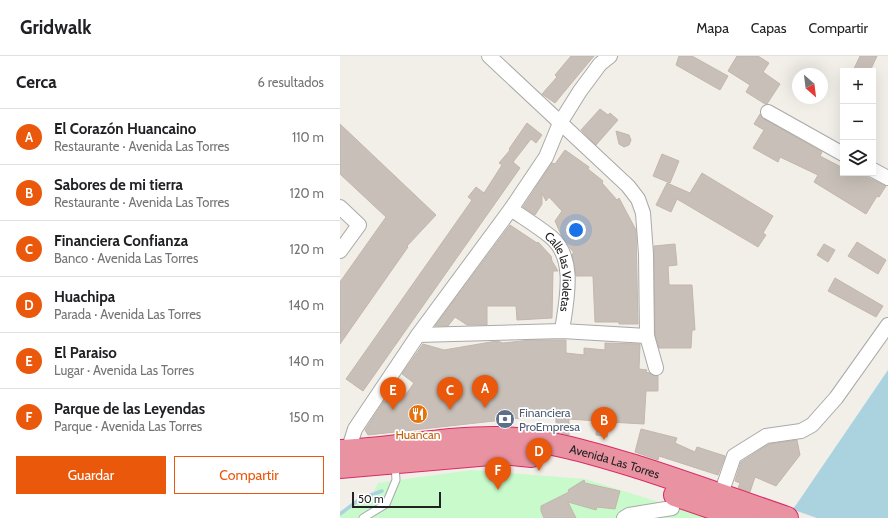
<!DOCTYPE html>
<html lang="es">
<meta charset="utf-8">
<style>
body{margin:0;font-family:Cabin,sans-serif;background:#f2f2f2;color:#202124}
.controls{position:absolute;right:12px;top:12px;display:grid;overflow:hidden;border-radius:0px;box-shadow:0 4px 16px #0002}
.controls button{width:36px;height:36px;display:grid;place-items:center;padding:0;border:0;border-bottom:1px solid #e0e0e0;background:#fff;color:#202124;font:20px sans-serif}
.compass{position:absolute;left:452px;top:12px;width:36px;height:36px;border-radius:50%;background:#fff;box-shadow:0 4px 16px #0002;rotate:152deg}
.scale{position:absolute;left:12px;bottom:10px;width:89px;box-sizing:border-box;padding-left:4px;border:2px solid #222;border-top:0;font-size:11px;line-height:14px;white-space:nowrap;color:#222;-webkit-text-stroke:3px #fff;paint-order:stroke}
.you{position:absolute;left:236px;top:174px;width:14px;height:14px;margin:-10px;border:3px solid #fff;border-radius:50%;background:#1a73e8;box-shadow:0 0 0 6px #1a73e833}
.badge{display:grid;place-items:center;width:26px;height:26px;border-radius:50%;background:#ea580c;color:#fff;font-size:13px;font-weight:700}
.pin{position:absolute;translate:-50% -33px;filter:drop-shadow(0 1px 2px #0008)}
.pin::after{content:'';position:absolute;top:21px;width:14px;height:12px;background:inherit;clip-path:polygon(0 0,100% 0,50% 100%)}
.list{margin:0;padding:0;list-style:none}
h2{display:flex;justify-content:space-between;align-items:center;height:52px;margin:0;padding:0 16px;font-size:17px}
h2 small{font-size:13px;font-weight:400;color:#757577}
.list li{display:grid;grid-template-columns:26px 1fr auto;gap:12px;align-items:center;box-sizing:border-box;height:56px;padding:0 16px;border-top:1px solid #e0e0e0}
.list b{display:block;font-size:15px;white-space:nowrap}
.list p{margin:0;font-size:13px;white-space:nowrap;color:#757577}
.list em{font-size:13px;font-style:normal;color:#757577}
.actions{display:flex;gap:8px;padding:12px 16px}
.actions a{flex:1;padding:9px 0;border:1px solid #ea580c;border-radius:0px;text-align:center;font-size:14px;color:#ea580c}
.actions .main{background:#ea580c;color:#fff}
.icon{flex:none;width:22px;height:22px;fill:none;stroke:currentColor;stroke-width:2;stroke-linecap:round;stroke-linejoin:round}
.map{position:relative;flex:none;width:548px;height:462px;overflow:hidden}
header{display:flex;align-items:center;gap:24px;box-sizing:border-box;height:56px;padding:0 20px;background:#fff;border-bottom:1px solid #e0e0e0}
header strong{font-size:19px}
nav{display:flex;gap:22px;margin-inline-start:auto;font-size:14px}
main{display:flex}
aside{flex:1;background:#fff}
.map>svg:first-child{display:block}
</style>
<header>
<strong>Gridwalk</strong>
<nav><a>Mapa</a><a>Capas</a><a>Compartir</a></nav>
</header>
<main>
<aside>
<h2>Cerca<small>6 resultados</small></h2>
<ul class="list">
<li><span class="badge">A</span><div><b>El Corazón Huancaino</b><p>Restaurante · Avenida Las Torres</p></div><em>110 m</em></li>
<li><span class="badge">B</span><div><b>Sabores de mi tierra</b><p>Restaurante · Avenida Las Torres</p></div><em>120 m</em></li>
<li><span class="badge">C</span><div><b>Financiera Confianza</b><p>Banco · Avenida Las Torres</p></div><em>120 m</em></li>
<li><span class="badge">D</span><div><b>Huachipa</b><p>Parada · Avenida Las Torres</p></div><em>140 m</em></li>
<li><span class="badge">E</span><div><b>El Paraiso</b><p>Lugar · Avenida Las Torres</p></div><em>140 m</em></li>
<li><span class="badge">F</span><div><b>Parque de las Leyendas</b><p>Parque · Avenida Las Torres</p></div><em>150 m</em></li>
</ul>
<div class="actions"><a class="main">Guardar</a><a>Compartir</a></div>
</aside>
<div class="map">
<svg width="548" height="462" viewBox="0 0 548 462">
<rect width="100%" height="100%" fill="#f2efe9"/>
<path fill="#c8facc" d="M131,414L245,423L370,462H0V456L3,454L32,440L38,427Z"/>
<path fill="#aad3df" d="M548,314V462H446L456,449Z"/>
<path fill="#f2efe9" d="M451,453L477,462H444Z"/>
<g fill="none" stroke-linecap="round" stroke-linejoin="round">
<path stroke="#aad3df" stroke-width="3.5" d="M0,458L20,443L42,435"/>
</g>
<path fill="#c7bfb8" stroke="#c4b6ab" d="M231,0H254L215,47L202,38L217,21L215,19Z
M339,0H352L388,20L380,34L336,9Z
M397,0H418L429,7L423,16L440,28L427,48H425L406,36L410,29L388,15Z
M520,0H537L530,15H513Z
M260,53L268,59L270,57L278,64L256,89L241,74Z
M420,58L424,63L482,96L480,100L503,112V117H524L529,122L546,130L539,141L537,140L526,158L474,126L478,119L440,101L438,106L413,92L424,74L414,68Z
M187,67L202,79L196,87L191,83L173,106L180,112L23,335L6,323L132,144L128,141L136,131L144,137L162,109L159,107L170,94L169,93Z
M0,68L96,159L67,190L68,191L0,288V226L46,161L0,118Z
M276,75L289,79L291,84L289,89L284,91L279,88Z
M225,94L249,111L248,113L263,125L262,127L277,144L279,142L296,174L298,268H279V266H255L253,220H236L232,198L234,197L222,181L215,165L222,155L209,141L206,145L202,137V148L195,159L183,151L212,107L215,108Z
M322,98L339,105L330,127L313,120Z
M362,117L433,160L423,177L426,179L418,191L337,143L331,156L316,149L327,127L350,137Z
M170,169L197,187L198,186L211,200L212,205L218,215H213L212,262L177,264L176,250H147V269H127L115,261L108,270H95Z
M517,186L546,204L538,218L508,200Z
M335,188L337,209L328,210L329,229H352L355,274H352L351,292H319L315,279L314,190Z
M484,188L495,194L488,206L477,199Z
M495,222L543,250L536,261L488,235Z
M191,284H226V297L244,299V292L265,294V287L300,288L299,313L307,314L306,316L318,320V335H306L304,368L269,366L267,381L256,379L257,365L229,363V379L216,376V361L181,360V362L28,379L25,374L44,345L62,344L74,327L62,318L83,288L104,294L157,285L163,287Z
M301,373L337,382L335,387L355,396L357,391L385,400L378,419L319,400L318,404L295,396Z
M457,384L460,399L436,430L415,421L410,436L398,432L400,427L395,425L401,406L429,388Z
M244,424L245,427L280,435L275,453L257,451L256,454L228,446L236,462H204L201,455V450L229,436L228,434Z"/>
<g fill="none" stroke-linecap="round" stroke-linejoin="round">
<defs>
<path id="lane" d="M23,462L46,448L56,424L55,408"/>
<g id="street">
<path d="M149,0L288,130L298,143L303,157L306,198L307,280L316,312"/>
<path d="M428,56L503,98"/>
<path d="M533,114L548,122"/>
<path d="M0,151L19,169L0,195"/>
<path id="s1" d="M171,153C184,162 199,171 211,181C237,203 226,246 222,275"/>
<path d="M78,279L222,275L307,280"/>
<path d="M8,395L15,373L78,279L171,153L206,101L220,67L240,35L260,8L270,0"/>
<path d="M381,438L394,400L426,380L461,375L472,369L496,342L548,269"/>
<path d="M284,462L289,459L332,452"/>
</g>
<g id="highway">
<path id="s2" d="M0,395C53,393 106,381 160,382C208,383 255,398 301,412C350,428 398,445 447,462"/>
<path d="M0,411L162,397L192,400"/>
<path d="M335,439L402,462"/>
</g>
</defs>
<use href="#lane" stroke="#a9a9a9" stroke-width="9"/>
<use href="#street" stroke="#a9a9a9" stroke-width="16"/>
<use href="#highway" stroke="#dc2a67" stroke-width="24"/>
<use href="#lane" stroke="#fff" stroke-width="7"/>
<use href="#street" stroke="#fff" stroke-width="14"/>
<use href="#highway" stroke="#e892a2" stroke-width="22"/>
</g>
<defs>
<symbol id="restaurant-disc" viewBox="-11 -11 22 22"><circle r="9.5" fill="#e8710a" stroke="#fff"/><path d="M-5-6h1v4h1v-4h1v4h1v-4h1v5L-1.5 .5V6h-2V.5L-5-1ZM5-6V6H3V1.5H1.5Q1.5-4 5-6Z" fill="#fff"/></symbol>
<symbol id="bank-disc" viewBox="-11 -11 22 22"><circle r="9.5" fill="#5c6f8a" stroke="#fff"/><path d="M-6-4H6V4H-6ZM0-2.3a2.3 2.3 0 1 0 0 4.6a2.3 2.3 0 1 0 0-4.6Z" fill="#fff"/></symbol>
</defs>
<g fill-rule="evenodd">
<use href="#restaurant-disc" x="67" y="347" width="22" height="22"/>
<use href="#bank-disc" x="154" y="352" width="22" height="22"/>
</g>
<g text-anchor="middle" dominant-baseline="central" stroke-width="3.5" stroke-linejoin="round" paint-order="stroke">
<g font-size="12" fill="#222" stroke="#fff">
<text stroke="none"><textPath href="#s1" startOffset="86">Calle las Violetas</textPath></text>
<text stroke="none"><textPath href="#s2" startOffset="278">Avenida Las Torres</textPath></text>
</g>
<g font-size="12" fill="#4e5e75" stroke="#fff" text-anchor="start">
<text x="179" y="356">Financiera<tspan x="179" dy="14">ProEmpresa</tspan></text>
</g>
<g font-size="12" fill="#c56008" stroke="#fff">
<text x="78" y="378">Huancan</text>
</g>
</g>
</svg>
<div class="controls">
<button>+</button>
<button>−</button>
<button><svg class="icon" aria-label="layers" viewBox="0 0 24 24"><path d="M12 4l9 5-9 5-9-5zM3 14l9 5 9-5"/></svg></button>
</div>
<svg class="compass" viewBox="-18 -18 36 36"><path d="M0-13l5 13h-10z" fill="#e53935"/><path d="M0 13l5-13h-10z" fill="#757577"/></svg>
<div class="scale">50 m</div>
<div class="you"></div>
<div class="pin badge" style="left:145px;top:352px">A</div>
<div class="pin badge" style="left:264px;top:384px">B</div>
<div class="pin badge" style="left:110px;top:354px">C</div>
<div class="pin badge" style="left:199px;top:415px">D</div>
<div class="pin badge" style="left:53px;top:354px">E</div>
<div class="pin badge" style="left:158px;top:434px">F</div>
</div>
</main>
